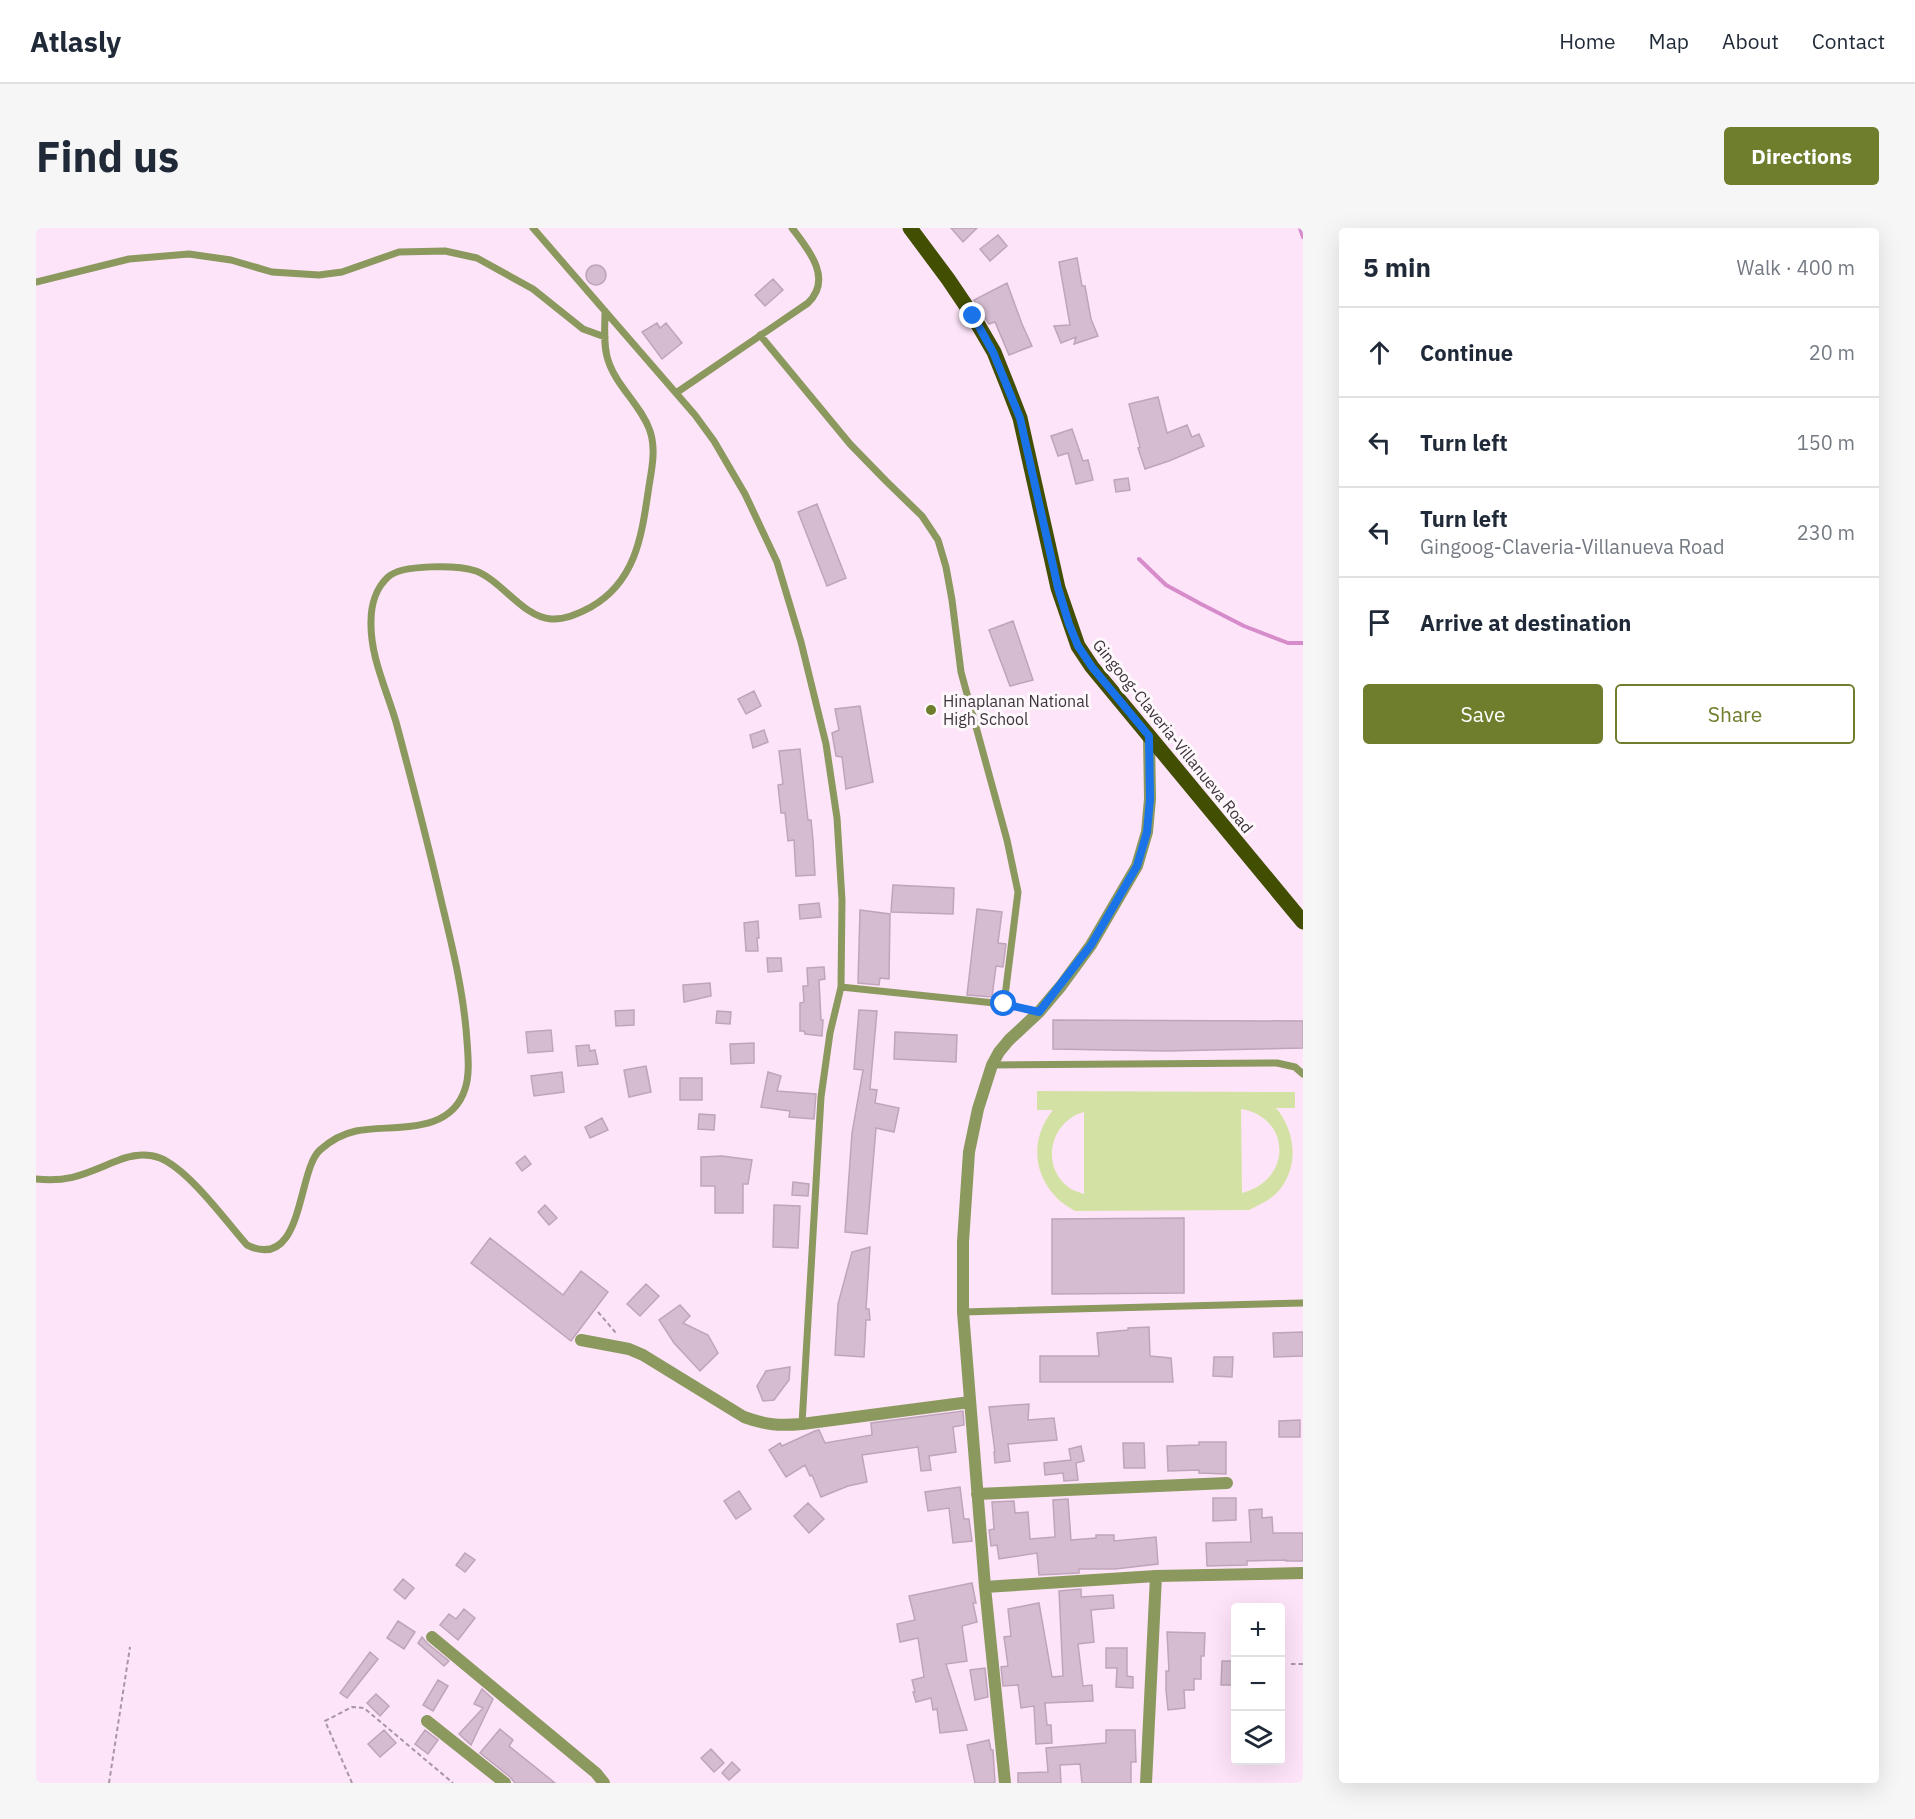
<!DOCTYPE html>
<meta charset="utf-8">
<style>
body{margin:0;font-family:"IBM Plex Sans",sans-serif;background:#f6f6f7;color:#1f2937}
.controls{position:absolute;right:18px;bottom:18px;display:grid;overflow:hidden;border-radius:6px;box-shadow:0 6px 24px #0002}
.controls button{width:54px;height:54px;display:grid;place-items:center;padding:0;border:0;border-bottom:2px solid #e0e1e3;background:#fff;color:#1f2937;font:30px sans-serif}
.stop{position:absolute;width:18px;height:18px;margin:-14px;border:4px solid #1a73e8;border-radius:50%;background:#fff}
.stop.end{background:#1a73e8;border-color:#fff;box-shadow:0 2px 6px #0008}
.list{margin:0;padding:0;list-style:none}
h2{display:flex;justify-content:space-between;align-items:center;height:78px;margin:0;padding:0 24px;font-size:26px}
h2 small{font-size:20px;font-weight:400;color:#747a83}
.list li{display:grid;grid-template-columns:39px 1fr auto;gap:18px;align-items:center;box-sizing:border-box;height:90px;padding:0 24px;border-top:2px solid #e0e1e3}
.list b{display:block;font-size:22px;white-space:nowrap}
.list p{margin:0;font-size:20px;white-space:nowrap;color:#747a83}
.list em{font-size:20px;font-style:normal;color:#747a83}
.actions{display:flex;gap:12px;padding:18px 24px}
.actions a{flex:1;padding:14px 0;border:2px solid #6e7e2c;border-radius:6px;text-align:center;font-size:21px;color:#6e7e2c}
.actions .main{background:#6e7e2c;color:#fff}
.icon{flex:none;width:33px;height:33px;fill:none;stroke:currentColor;stroke-width:2;stroke-linecap:round;stroke-linejoin:round}
.map{position:relative;flex:none;width:1267px;height:1555px;overflow:hidden;border-radius:6px}
header{display:flex;align-items:center;gap:36px;box-sizing:border-box;height:84px;padding:0 30px;background:#fff;border-bottom:2px solid #e0e1e3}
header strong{font-size:28px}
nav{display:flex;gap:33px;margin-inline-start:auto;font-size:21px}
.intro{display:flex;align-items:center;justify-content:space-between;box-sizing:border-box;height:144px;padding:0 36px}
h1{margin:0;font-size:42px}
.button{padding:15px 27px;border-radius:6px;background:#6e7e2c;color:#fff;font-size:21px;font-weight:700}
main{display:flex;gap:36px;padding:0 36px}
aside{flex:1;background:#fff;border-radius:6px;box-shadow:0 6px 24px #0002}
.map>svg:first-child{display:block}
</style>
<header>
<strong>Atlasly</strong>
<nav><a>Home</a><a>Map</a><a>About</a><a>Contact</a></nav>
</header>
<div class="intro"><h1>Find us</h1><a class="button">Directions</a></div>
<main>
<div class="map">
<svg width="1267" height="1555" viewBox="0 0 1267 1555">
<rect width="100%" height="100%" fill="#fee4f9"/>
<path fill="#d3e2a4" fill-rule="evenodd" d="M1001,863L1259,864V880H1240C1259,902 1263,936 1245,960C1237,971 1225,976 1213,982L1039,983C1033,979 1025,975 1020,969C996,944 995,909 1017,882H1001ZM1205,881C1255,889 1257,952 1206,965ZM1048,884V966C1043,964 1038,963 1035,961C1003,940 1014,893 1048,884Z"/>
<g fill="none" stroke-linecap="round" stroke-linejoin="round">
<path stroke="#d68bca" stroke-width="4" d="M1264,0L1267,9
M1103,331L1130,357L1165,376L1208,398L1252,415H1267"/>
</g>
<path fill="#d6bcd1" stroke="#bea5b9" stroke-width="1.5" d="M915,0H941L927,14Z
M962,7L971,18L954,33L944,21Z
M1041,30L1046,58H1049L1055,91L1062,108L1038,116L1040,109L1025,115L1018,98L1034,97L1023,34Z
M550 47a10 10 0 1 1 20 0a10 10 0 1 1-20 0Z
M737,51L747,62L729,78L719,67Z
M971,55L986,96L996,118L973,127L959,94L953,96L938,72Z
M621,95L624,100L630,95L646,115L626,131L606,104Z
M1122,169L1131,205L1151,197L1156,209L1163,206L1168,218L1133,233L1109,241L1102,220L1104,219L1093,176Z
M1036,201L1047,233L1052,232L1057,252L1040,256L1032,225L1022,228L1015,208Z
M1092,250L1094,262L1080,264L1078,252Z
M781,276L810,350L791,358L762,284Z
M977,393L997,452L974,458L953,402Z
M718,463L725,478L710,486L702,471Z
M824,478L837,554L810,561L806,529L800,528L796,505L803,502L799,481Z
M728,502L732,514L717,520L714,507Z
M764,521L772,592H775L777,612L779,647L760,648L758,612L752,613L749,585H745L742,557L747,556L743,523Z
M857,657L918,660L917,686L855,684Z
M783,675L785,689L764,691L763,677Z
M941,681L966,684L962,715L970,716L967,739L960,738L956,769L931,767Z
M824,682L854,686L853,751L844,750L843,757L822,755Z
M722,693L723,710H721L722,723H710L708,695Z
M731,730H745L746,743L732,744Z
M788,739L789,751L783,752L785,792H787L786,808L769,806L768,803H764V775L768,774L767,758H772L771,740Z
M674,755L675,768L648,774L647,757Z
M598,782V797L580,798L579,783Z
M823,782L841,783L834,861L841,862L839,875L863,880L858,904L840,900L831,1006L809,1004L816,905L827,842L818,841Z
M681,783L695,784L694,796L680,795Z
M1017,792L1267,793V820L1130,823L1017,821Z
M515,802L517,823L492,825L490,804Z
M859,804L921,807L920,834L858,831Z
M718,815V835L695,836L694,816Z
M553,817L554,823L559,822L562,836L542,838L540,818Z
M610,838L615,864L593,869L588,842Z
M526,844L528,864L498,868L495,848Z
M732,844L745,848L741,863L780,866L778,891L753,889L754,883L725,879Z
M644,850H666V872H644Z
M663,886L679,887L678,902L662,901Z
M566,890L572,902L554,910L549,899Z
M489,928L495,936L486,943L480,935Z
M686,928L716,932L712,956H707V985H679V958H665V929Z
M757,954L773,956L772,968L756,967Z
M509,977L521,990L513,997L502,984Z
M738,977L764,978L762,1020L737,1019Z
M1148,990V1065L1016,1066V991Z
M454,1010L527,1067L545,1043L572,1064L535,1113L435,1035Z
M834,1019L830,1081H833L834,1092H830L828,1129L799,1127L802,1076L816,1024Z
M610,1056L623,1068L604,1088L591,1076Z
M644,1077L654,1088L647,1095L672,1107L682,1125L664,1143L638,1115L623,1092Z
M1113,1099L1114,1128L1135,1130L1137,1154H1004V1128H1063L1061,1105L1092,1102V1100Z
M1267,1104V1128L1238,1129L1237,1105Z
M1178,1129H1197L1196,1149L1177,1148Z
M754,1139L753,1152L738,1172L727,1173L721,1158L730,1143Z
M993,1176L992,1192L1018,1190L1021,1212L972,1216L974,1233L959,1235L958,1224H959L953,1179Z
M927,1183L928,1197L917,1199L920,1224L893,1228L895,1242L885,1243L882,1219L826,1227L831,1254L812,1258L785,1269L776,1247L774,1248L769,1237L750,1249L733,1222L744,1215L746,1218L779,1203L783,1202L789,1215L836,1207L835,1195Z
M1264,1192V1209H1243V1193Z
M1163,1214H1190V1246L1163,1245V1242L1132,1243L1131,1218L1163,1217Z
M1087,1215H1108L1109,1240H1088Z
M1045,1218L1048,1233L1040,1235L1042,1252L1028,1253L1027,1245L1009,1247L1008,1235L1035,1232L1033,1221Z
M924,1259L928,1291H933L936,1313L917,1315L913,1280L892,1283L889,1264Z
M703,1263L715,1281L700,1291L688,1273Z
M1177,1270H1200V1292L1177,1293Z
M1032,1271L1035,1312L1060,1310V1307H1078V1313L1120,1309L1122,1336L1079,1341H1043V1345L1003,1347L1001,1325L963,1331L961,1317L955,1318L953,1302L958,1301L956,1274L978,1273L979,1285L992,1284L994,1311L1019,1309L1017,1272Z
M772,1275L788,1291L773,1305L758,1288Z
M1226,1281V1290L1236,1289L1237,1305H1267V1333H1250V1332L1211,1333V1337L1171,1338L1170,1315L1215,1314L1213,1282Z
M429,1325L439,1332L429,1344L420,1337Z
M367,1351L378,1360L369,1371L358,1362Z
M936,1355L940,1375H937L941,1394L926,1398L931,1433L910,1436L931,1502L904,1505L901,1481L897,1482L895,1470L880,1474L877,1464H879L876,1452L888,1449L882,1410L864,1414L861,1396L879,1392L873,1368Z
M1045,1361V1369L1077,1367L1078,1380L1055,1382L1058,1414L1042,1416L1047,1458L1056,1457L1057,1473L1009,1475L1011,1497H1015L1016,1515L1000,1516L998,1478L985,1480L982,1457L967,1458L965,1439L972,1438L968,1409L975,1408L972,1381L1003,1375L1016,1449L1027,1448L1023,1363Z
M428,1381L439,1390L422,1412L404,1397L413,1386L420,1391Z
M362,1393L379,1404L368,1421L351,1410Z
M1131,1404L1169,1405L1168,1428H1165V1451H1158V1462H1148L1149,1480L1132,1482L1130,1462V1443H1133Z
M386,1409L391,1415L413,1433L408,1438L382,1415Z
M1070,1420H1091V1448L1097,1449V1460L1080,1459L1081,1440H1070Z
M334,1424L342,1431L311,1470L304,1465Z
M1186,1433H1200V1457H1185Z
M949,1440L952,1469L939,1472L934,1442Z
M402,1452L412,1458L397,1483L387,1477Z
M446,1461L457,1471L435,1517L423,1506L447,1480L438,1476Z
M340,1466L353,1478L344,1488L331,1475Z
M464,1501L477,1512L473,1518L519,1555H479L474,1549L444,1525Z
M348,1502L360,1515L344,1529L332,1516Z
M389,1502L402,1512L392,1526L379,1516Z
M1070,1502H1099L1100,1534H1095V1555H1046L1044,1536L1024,1537L1025,1555H982V1545L1012,1544L1010,1520L1070,1515Z
M953,1512L955,1522H957L959,1555H939L931,1517Z
M675,1521L688,1535L678,1544L665,1530Z
M696,1534L704,1542L693,1552L686,1545Z"/>
<g fill="none" stroke-linecap="round" stroke-linejoin="round">
<path stroke="#a996a5" stroke-width="2" stroke-dasharray="4.5 3" stroke-linecap="butt" d="M562,1084L580,1105
M1255,1436H1267
M73,1555L94,1419
M316,1555L289,1493L316,1479L328,1480L417,1555"/>
<path stroke="#8b985e" stroke-width="7" d="M497,0L659,187L678,213L709,266L741,334L765,414L790,516L801,590L806,672L805,759L794,805L785,869L766,1196
M0,54L93,31L153,26L195,32L236,44L283,47L306,44L363,24L409,23L441,30L497,61L547,101L569,109
M724,107L814,216L850,253L886,288L902,312L910,339L916,372L925,444L971,612L982,664L968,776
M640,165L772,75C797,51 773,22 756,0
M805,759L968,776L1003,784
M956,837L1241,835L1259,839L1267,846
M0,951C35,955 52,944 83,932C95,927 111,925 124,930C153,942 189,992 211,1017C268,1045 261,942 284,922C294,913 306,906 320,903C358,896 414,908 429,861C434,846 432,828 431,813C428,767 417,721 406,676C392,615 376,554 360,494C350,460 334,428 335,393C335,377 340,360 352,349C366,336 422,337 440,343C466,353 487,389 515,391C528,392 544,385 555,379C601,353 606,305 613,258C616,240 620,221 614,203C605,177 580,158 572,132C567,117 569,99 569,83
M927,1084L1267,1075"/>
<path stroke="#8b985e" stroke-width="12" d="M545,1112L593,1121L607,1127L708,1189C730,1197 743,1198 766,1196L934,1174
M941,1266L1191,1255
M949,1359L1120,1348L1267,1345
M396,1409L560,1545L568,1555
M391,1493L469,1555
M969,1555L949,1359L927,1084V1014L933,924L942,881L956,837L963,824L973,812L1003,784L1025,758L1055,717L1101,638L1111,604L1114,571L1113,509
M1110,1555L1120,1348"/>
<path stroke="#424e01" stroke-width="15" d="M874,0L912,51L937,88L958,124L972,159L984,190L1022,360L1042,418L1056,439L1267,694"/>
</g>
<g fill="none" stroke-linecap="round" stroke-linejoin="round">
<path stroke="#1a73e8" stroke-width="8" d="M937,88L957,124L984,190L1022,360L1033,396L1042,418L1056,439L1113,508L1114,571L1111,604L1101,638L1055,717L1003,784L968,776"/>
</g>
<circle fill="#6e7e2c" stroke="#fef8fd" stroke-width="2" cx="895" cy="482" r="6"/>
<g text-anchor="middle" dominant-baseline="central" stroke-width="6" stroke-linejoin="round" paint-order="stroke">
<g font-size="16" fill="#3d333b" stroke="#fef8fd" text-anchor="start">
<text x="907" y="473">Hinaplanan National<tspan x="907" dy="18">High School</tspan></text>
</g>
<g font-size="16" fill="#3d333b" stroke="#fef8fd">
<text transform="translate(1137 508) rotate(51)">Gingoog-Claveria-Villanueva Road</text>
</g>
</g>
</svg>
<div class="controls">
<button>+</button>
<button>−</button>
<button><svg class="icon" aria-label="layers" viewBox="0 0 24 24"><path d="M12 4l9 5-9 5-9-5zM3 14l9 5 9-5"/></svg></button>
</div>
<div class="stop" style="left:968px;top:776px"></div>
<div class="stop end" style="left:937px;top:88px"></div>
</div>
<aside>
<h2>5 min<small>Walk · 400 m</small></h2>
<ul class="list">
<li><svg class="icon" aria-label="ahead" viewBox="0 0 24 24"><path d="M12 20V5M6 11l6-6 6 6"/></svg><div><b>Continue</b></div><em>20 m</em></li>
<li><svg class="icon" aria-label="left" viewBox="0 0 24 24"><path d="M17 20v-9H6M10 6l-5 5 5 5"/></svg><div><b>Turn left</b></div><em>150 m</em></li>
<li><svg class="icon" aria-label="left" viewBox="0 0 24 24"><path d="M17 20v-9H6M10 6l-5 5 5 5"/></svg><div><b>Turn left</b><p>Gingoog-Claveria-Villanueva Road</p></div><em>230 m</em></li>
<li><svg class="icon" aria-label="arrive" viewBox="0 0 24 24"><path d="M6 21V4h12l-3 4 3 4H6"/></svg><div><b>Arrive at destination</b></div></li>
</ul>
<div class="actions"><a class="main">Save</a><a>Share</a></div>
</aside>
</main>
